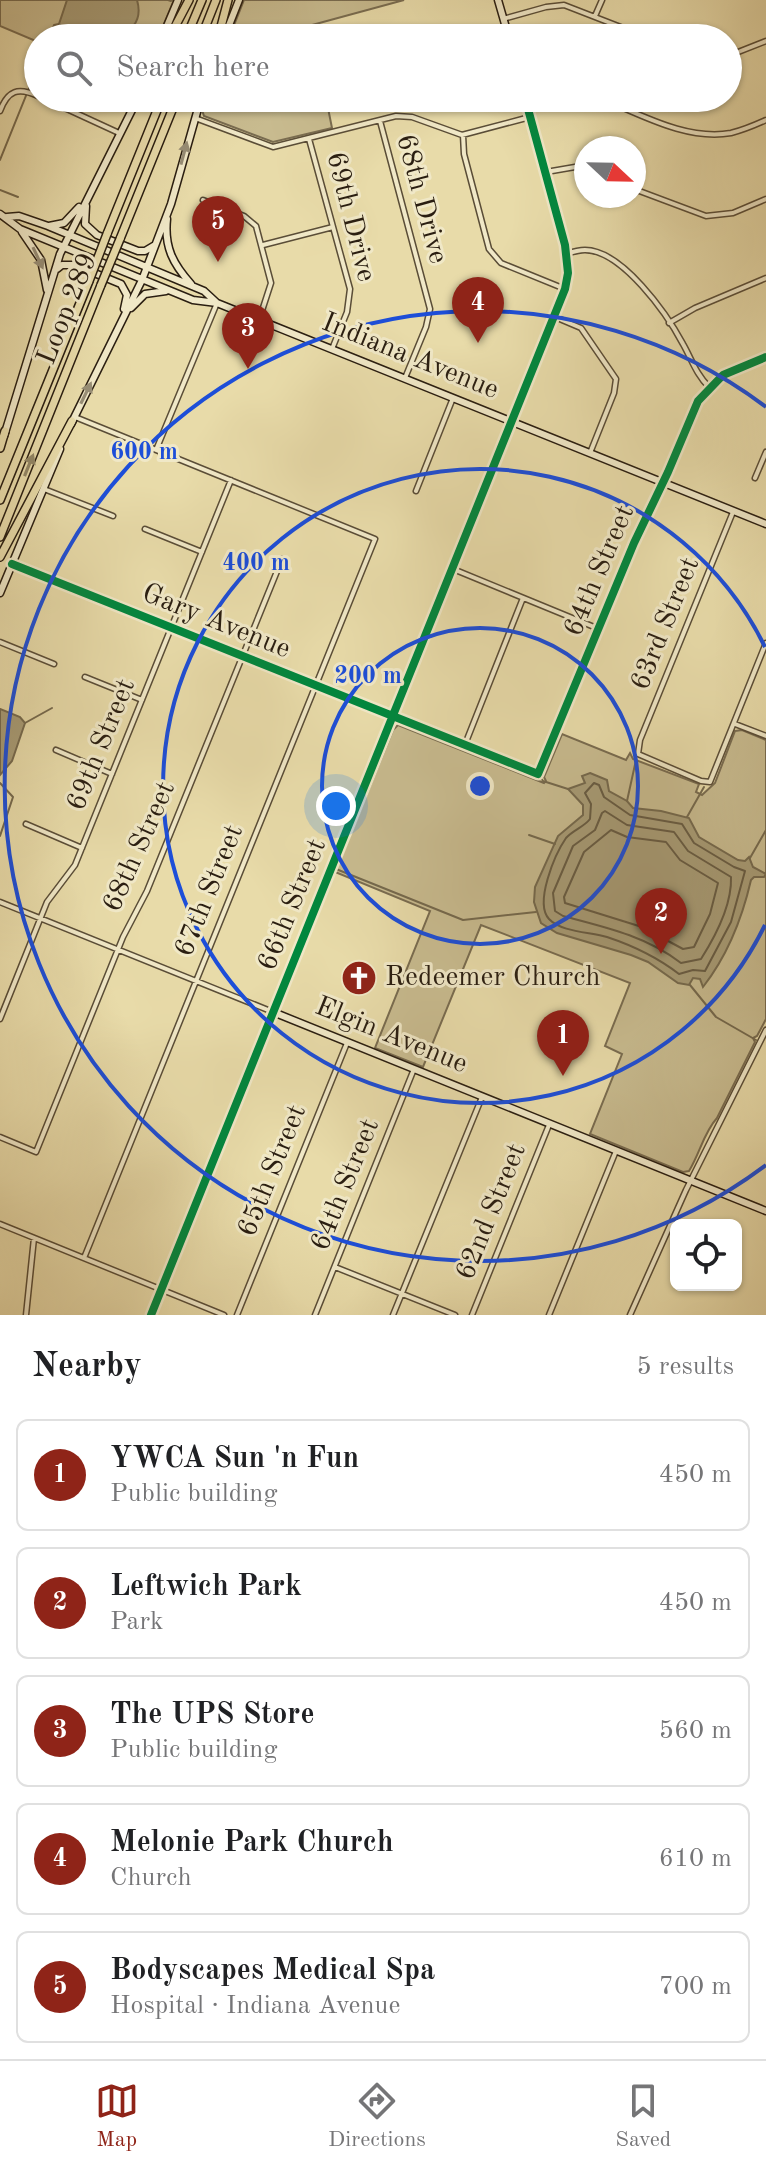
<!DOCTYPE html>
<meta charset="utf-8">
<style>
body{margin:0;font-family:"Old Standard TT",serif;background:#f6f6f6;color:#202124}
.controls{position:absolute;right:24px;bottom:24px;display:grid;overflow:hidden;border-radius:12px;box-shadow:0 2px 6px #0004}
.controls button{width:72px;height:72px;display:grid;place-items:center;padding:0;border:0;border-bottom:2px solid #e0e0e0;background:#fff;color:#202124;font:40px sans-serif}
.compass{position:absolute;left:574px;top:136px;width:72px;height:72px;border-radius:50%;background:#fff;box-shadow:0 2px 6px #0004;rotate:112deg}
.you{position:absolute;left:336px;top:806px;width:28px;height:28px;margin:-20px;border:6px solid #fff;border-radius:50%;background:#1a73e8;box-shadow:0 0 0 12px #1a73e833}
.badge{display:grid;place-items:center;width:52px;height:52px;border-radius:50%;background:#8f2418;color:#fff;font-size:26px;font-weight:700}
.pin{position:absolute;translate:-50% -66px;filter:drop-shadow(0 2px 4px #0008)}
.pin::after{content:'';position:absolute;top:42px;width:28px;height:24px;background:inherit;clip-path:polygon(0 0,100% 0,50% 100%)}
.list{margin:0;padding:0;list-style:none}
h2{display:flex;justify-content:space-between;align-items:center;height:104px;margin:0;padding:0 32px;font-size:34px}
h2 small{font-size:26px;font-weight:400;color:#757577}
.list li{display:grid;grid-template-columns:52px 1fr auto;gap:24px;align-items:center;box-sizing:border-box;height:112px;margin:0 16px 16px;padding:0 16px;border:2px solid #e0e0e0;border-radius:12px}
.list b{display:block;font-size:30px;white-space:nowrap}
.list p{margin:0;font-size:26px;white-space:nowrap;color:#757577}
.list em{font-size:26px;font-style:normal;color:#757577}
.icon{flex:none;width:44px;height:44px;fill:none;stroke:currentColor;stroke-width:2;stroke-linecap:round;stroke-linejoin:round}
.map{position:relative;flex:none;width:766px;height:1315px;overflow:hidden}
.search{position:absolute;background:#fff;box-shadow:0 2px 6px #0004;left:24px;right:24px;top:24px;height:88px;display:flex;align-items:center;gap:20px;box-sizing:border-box;padding:0 28px;border-radius:44px;color:#757577;font-size:30px}
.sheet{height:744px;background:#fff}
nav{display:flex;justify-content:space-around;align-items:center;box-sizing:border-box;height:112px;border-top:2px solid #e0e0e0;background:#fff;font-size:22px;color:#757577}
nav a{display:grid;justify-items:center;gap:4px}
nav .on{color:#8f2418}
.map>svg:first-child{display:block}
</style>
<div class="map">
<svg width="766" height="1315" viewBox="0 0 766 1315">
<rect width="100%" height="100%" fill="#e8dba9"/>
<filter id="stains"><feTurbulence type="fractalNoise" baseFrequency=".0025" numOctaves="4"/><feColorMatrix values="0 0 0 0 .2 0 0 0 0 .09 0 0 0 0 .02 0 0 0 .5 -.17"/></filter>
<radialGradient id="worn" r=".72"><stop offset=".6" stop-color="#630" stop-opacity="0"/><stop offset="1" stop-color="#630" stop-opacity=".3"/></radialGradient>
<path fill="#c8bb8f" stroke="#796c50" stroke-width="2" d="M0,0H174L158,38H38V42L0,26Z
M244,0H404L312,25L314,38H229Z
M206,98H326L332,128L273,142L204,116L202,110Z
M398,725L544,783L546,781L544,777L562,734L626,760L630,753L633,759L699,784L696,792L702,795L715,783L735,731L742,730L766,740V1019L757,1036L753,1038L755,1042L717,1118C704,1132 700,1153 689,1171L683,1172L590,1134L622,1054L605,1046L630,983L481,925L423,1067L375,1048L430,911L335,872L393,730Z"/>
<path fill="#a79b75" stroke="#75694d" stroke-width="2" d="M67,0H137C150,44 81,50 59,24Z
M0,709L20,717L25,723L12,761L0,775Z
M590,773L607,780L609,791L627,801L633,808L661,811L689,818L699,837L738,860L745,861L749,857L753,867L766,874L764,877H754L751,880C742,919 728,955 703,987L700,979L693,978L689,985L678,983L648,962L631,955L557,933L541,923L534,902L535,887L558,836L583,815V805L568,789L585,783L582,776Z"/>
<g fill="none" stroke-linecap="round" stroke-linejoin="round">
<path stroke="#685c43" stroke-width="2" d="M594,783L599,785L604,797L630,815L682,824L694,843L734,867L745,871L731,922L705,971L693,970L679,974C657,957 634,946 607,937C590,932 561,932 549,919C534,903 555,854 566,838C573,830 584,827 590,819L591,804L585,793Z
M605,811L627,825L674,832L688,851L731,877C732,904 715,937 701,959L681,963C646,936 605,927 563,916L555,911L553,893L573,846L595,830L602,813Z
M611,830L627,837L666,842L680,860L718,883L710,914L694,947L683,949L642,927L565,903L564,897L584,852Z"/>
<path stroke="#75694d" stroke-width="2" d="M168,0L171,1
M49,38L54,25L59,24
M0,160L38,66
M0,190L18,197
M25,723L52,708
M536,770L543,781L568,789
M0,783L13,797L0,836
M627,801L636,760
M687,817L704,787
M529,835L555,844
M750,858L766,830
M336,869L463,920L536,912
M690,985L716,1017L756,1040"/>
<defs>
<path id="street" d="M595,16L602,0
M503,19L546,7L564,5L649,38
M728,56L766,41
M43,98L119,133
M600,98C640,114 686,141 731,133C743,130 755,125 766,120
M0,111C8,90 18,87 38,96
M195,118L273,147L396,116L412,117L462,135L530,117
M380,121L430,309L426,327L405,378
M463,135L464,154L489,249L501,263L565,289
M309,139L350,289L347,312L332,349
M546,172L575,167L586,170
M634,189L706,216L733,213L766,199
M203,200L244,216L256,226L271,283L259,320
M263,245L333,227
M566,254C572,252 579,250 585,250C622,250 667,314 683,344C692,360 696,374 709,387
M555,317L581,328L616,379L614,393L590,453
M669,323L695,308L766,278
M75,417L375,539L84,1258
M156,450L217,303
M755,478L766,452
M44,489L113,516
M416,491L453,398
M733,512L640,740L638,754L701,781L710,782L766,643
M145,529L202,552
M12,564L538,774L634,543L668,472L698,401L723,375L766,357
M453,569L599,629
M0,642L54,664
M85,677L142,700
M735,724L766,736
M464,747L523,598
M56,750L112,774
M26,824L82,848
M0,902L273,1012
M0,1019L47,902L75,865L231,480
M0,1137L36,1152L123,937L147,891L282,559
M0,1224L224,1315
M335,1267L455,1315
M26,1315L34,1238
M237,1315L347,1043
M315,1315L414,1069
M393,1315L482,1097
M472,1315L549,1125
M549,1315L616,1151
M630,1315L686,1190L766,1030"/>
<path id="secondary" d="M498,0L509,38
M162,38L178,0
M224,38L239,0
M86,206L85,224L97,235L138,251H145L155,245
M0,214L20,229L193,300L217,303
M7,217L19,216L48,226L204,291L217,303L766,524
M167,219C164,247 173,264 191,284
M49,226L64,223L79,207
M22,232L41,260L47,290
M57,269L62,265H75L121,284L127,295L124,309
M131,308L145,294L166,291
M71,424L142,280L171,204L201,98
M4,436L60,254L138,98
M0,593L60,449
M273,1012L766,1211
M151,1315L565,289L568,273L565,245L525,98"/>
<path id="highway" d="M169,38L189,0
M186,38L202,0
M201,38L216,0
M218,38L228,0
M107,234L162,98
M120,239L177,98
M0,448L5,431
M0,500L89,281
M0,537L101,285
M0,557L72,421"/>
</defs>
<use href="#street" stroke="#5a4d37" stroke-width="7"/>
<use href="#secondary" stroke="#2a1e11" stroke-width="9"/>
<use href="#highway" stroke="#2a1e11" stroke-width="10"/>
<use href="#street" stroke="#f0e8c7" stroke-width="4"/>
<use href="#secondary" stroke="#f0e8c7" stroke-width="6"/>
<use href="#highway" stroke="#e8dba9" stroke-width="7"/>
<defs>
<path id="highway-bridge" d="M89,281L107,234
M101,285L120,239"/>
</defs>
<use href="#highway-bridge" stroke="#2a1e11" stroke-width="10" stroke-linecap="butt"/>
<use href="#highway-bridge" stroke="#e8dba9" stroke-width="7"/>
<defs>
<path id="cycleway" d="M12,564L538,774L634,543L668,472L698,401L723,375L766,357
M151,1315L565,289L568,273L565,245L525,98"/>
</defs>
<use href="#cycleway" stroke="#f0e8c7" stroke-width="13"/>
<use href="#cycleway" stroke="#00873e" stroke-width="8"/>
</g>
<defs><path id="oneway-solid" d="M-6-.8H1V-3.2L6.5 0L1 3.2V.8H-6Z" transform="scale(2)"/></defs>
<g fill="#978d75">
<use href="#oneway-solid" transform="translate(184 153) rotate(-75)"/>
<use href="#oneway-solid" transform="translate(38 258) rotate(65)"/>
<use href="#oneway-solid" transform="translate(86 393) rotate(-64)"/>
</g>
<use fill="#928665" href="#oneway-solid" transform="translate(29 465) rotate(-68)"/>
<g fill="none" stroke="#1d4ed8" stroke-width="4">
<circle cx="480" cy="786" r="158"/>
<path d="M765 925A317 317 0 1 1 765 647"/>
<path d="M766 1165A475 475 0 1 1 766 407"/>
</g>
<defs>
<symbol id="church-disc" viewBox="-11 -11 22 22"><circle r="9.5" fill="#8f2418" stroke="#f0e8c7"/><path d="M-1.2-6h2.4v3.5h3.3v2.4h-3.3V6h-2.4V-.1h-3.3v-2.4h3.3Z" fill="#fff"/></symbol>
</defs>
<g fill-rule="evenodd">
<use href="#church-disc" x="339" y="958" width="40" height="40"/>
</g>
<g text-anchor="middle" dominant-baseline="central" stroke-width="6" stroke-linejoin="round" paint-order="stroke">
<g font-size="28" fill="#2a1e11" stroke="#f0e8c7">
<text transform="translate(421 199) rotate(75)">68th Drive</text>
<text transform="translate(350 217) rotate(76)">69th Drive</text>
<text transform="translate(68 309) rotate(-68)">Loop 289</text>
<text transform="translate(410 357) rotate(22)">Indiana Avenue</text>
<text transform="translate(600 571) rotate(-67)">64th Street</text>
<text transform="translate(216 622) rotate(22)">Gary Avenue</text>
<text transform="translate(666 624) rotate(-68)">63rd Street</text>
<text transform="translate(102 745) rotate(-68)">69th Street</text>
<text transform="translate(140 847) rotate(-66)">68th Street</text>
<text transform="translate(210 891) rotate(-68)">67th Street</text>
<text transform="translate(293 905) rotate(-68)">66th Street</text>
<text transform="translate(391 1036) rotate(22)">Elgin Avenue</text>
<text transform="translate(273 1171) rotate(-68)">65th Street</text>
<text transform="translate(346 1185) rotate(-68)">64th Street</text>
<text transform="translate(492 1212) rotate(-68)">62nd Street</text>
</g>
<g font-size="28" fill="#2a1e11" stroke="#f0e8c7" text-anchor="start">
<text x="385" y="978">Redeemer Church</text>
</g>
</g>
<circle cx="480" cy="786" r="12" fill="#1d4ed8" stroke="#f0e8c7" stroke-width="4"/>
<g font-size="24" text-anchor="middle" font-weight="bold" fill="#1d4ed8" stroke="#f0e8c7" stroke-width="6" stroke-linejoin="round" paint-order="stroke">
<text x="144" y="459">600 m</text>
<text x="256" y="570">400 m</text>
<text x="368" y="683">200 m</text>
</g>
<rect width="100%" height="100%" filter="url(#stains)"/>
<rect width="100%" height="100%" fill="url(#worn)"/>
</svg>
<div class="controls">
<button><svg class="icon" aria-label="locate" viewBox="0 0 24 24"><circle cx="12" cy="12" r="6"/><path d="M12 2v4M12 18v4M2 12h4M18 12h4"/></svg></button>
</div>
<svg class="compass" viewBox="-18 -18 36 36"><path d="M0-13l5 13h-10z" fill="#e53935"/><path d="M0 13l5-13h-10z" fill="#757577"/></svg>
<div class="you"></div>
<div class="pin badge" style="left:563px;top:1076px">1</div>
<div class="pin badge" style="left:661px;top:954px">2</div>
<div class="pin badge" style="left:248px;top:369px">3</div>
<div class="pin badge" style="left:478px;top:343px">4</div>
<div class="pin badge" style="left:218px;top:262px">5</div>
<div class="search"><svg class="icon" aria-label="search" viewBox="0 0 24 24"><circle cx="10" cy="10" r="6"/><path d="M15 15l6 6"/></svg>Search here</div>
</div>
<section class="sheet">
<h2>Nearby<small>5 results</small></h2>
<ul class="list">
<li><span class="badge">1</span><div><b>YWCA Sun 'n Fun</b><p>Public building</p></div><em>450 m</em></li>
<li><span class="badge">2</span><div><b>Leftwich Park</b><p>Park</p></div><em>450 m</em></li>
<li><span class="badge">3</span><div><b>The UPS Store</b><p>Public building</p></div><em>560 m</em></li>
<li><span class="badge">4</span><div><b>Melonie Park Church</b><p>Church</p></div><em>610 m</em></li>
<li><span class="badge">5</span><div><b>Bodyscapes Medical Spa</b><p>Hospital · Indiana Avenue</p></div><em>700 m</em></li>
</ul>
</section>
<nav>
<a class="on"><svg class="icon" aria-label="map" viewBox="0 0 24 24"><path d="M3 6l6-2 6 2 6-2v14l-6 2-6-2-6 2zM9 4v14M15 6v14"/></svg>Map</a>
<a><svg class="icon" aria-label="directions" viewBox="0 0 24 24"><path d="M12 3l9 9-9 9-9-9zM9 14v-3h6M13 9l2 2-2 2"/></svg>Directions</a>
<a><svg class="icon" aria-label="saved" viewBox="0 0 24 24"><path d="M7 4h10v16l-5-4-5 4z"/></svg>Saved</a>
</nav>
